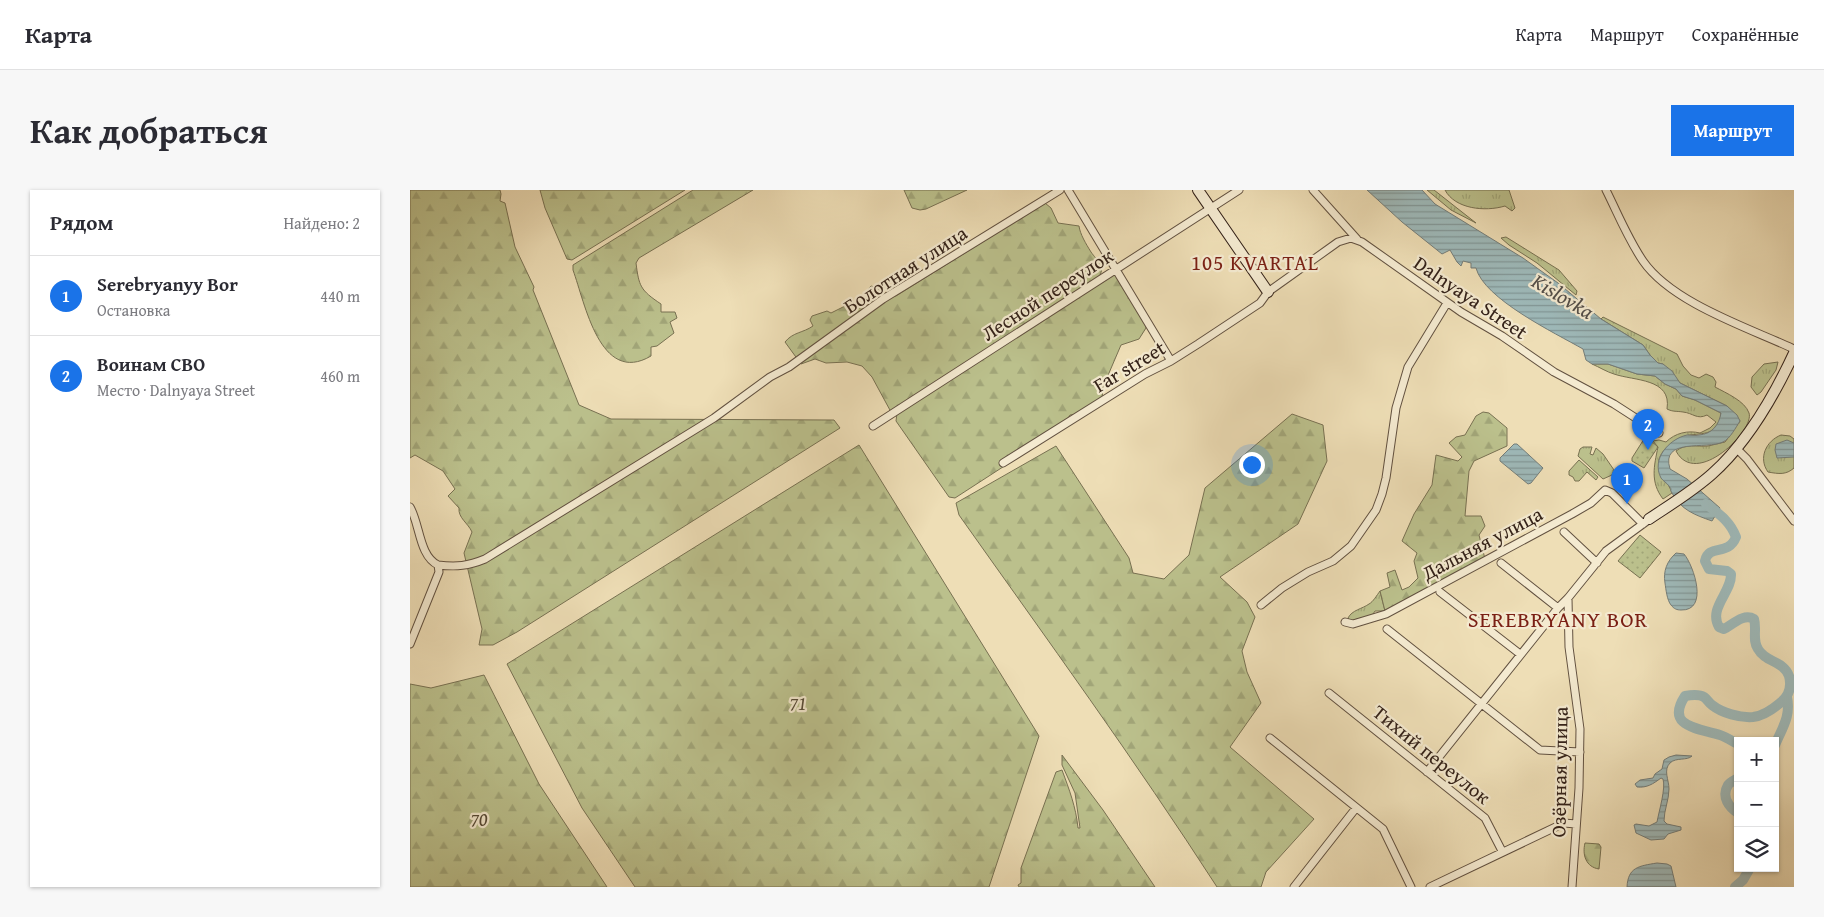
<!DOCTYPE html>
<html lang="ru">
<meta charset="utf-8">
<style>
body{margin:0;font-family:"Gentium Book Plus",serif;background:#f7f7f7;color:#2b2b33}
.controls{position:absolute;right:15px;bottom:15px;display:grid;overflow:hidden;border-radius:0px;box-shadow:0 1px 4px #0004}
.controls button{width:45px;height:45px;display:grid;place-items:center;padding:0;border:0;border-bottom:1px solid #e1e1e2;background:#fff;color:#2b2b33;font:25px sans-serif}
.you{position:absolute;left:841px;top:274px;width:18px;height:18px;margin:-12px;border:4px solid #fff;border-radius:50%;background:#1a73e8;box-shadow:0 0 0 8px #1a73e833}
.badge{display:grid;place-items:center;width:32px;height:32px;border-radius:50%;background:#1a73e8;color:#fff;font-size:16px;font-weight:700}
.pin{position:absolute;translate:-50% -41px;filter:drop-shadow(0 1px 2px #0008)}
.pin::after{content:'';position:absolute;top:26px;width:18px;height:15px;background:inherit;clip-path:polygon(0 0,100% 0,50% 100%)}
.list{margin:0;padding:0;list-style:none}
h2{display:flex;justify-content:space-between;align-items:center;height:65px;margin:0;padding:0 20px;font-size:21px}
h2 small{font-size:16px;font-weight:400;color:#7c7c81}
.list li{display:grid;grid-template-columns:32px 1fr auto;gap:15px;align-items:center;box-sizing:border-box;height:80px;padding:0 20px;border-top:1px solid #e1e1e2}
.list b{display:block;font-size:19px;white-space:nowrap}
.list p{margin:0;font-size:16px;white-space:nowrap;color:#7c7c81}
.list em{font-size:16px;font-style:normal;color:#7c7c81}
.icon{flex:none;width:28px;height:28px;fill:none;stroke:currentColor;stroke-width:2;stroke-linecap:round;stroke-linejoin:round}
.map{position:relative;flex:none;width:1384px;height:697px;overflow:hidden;border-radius:0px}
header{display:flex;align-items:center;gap:30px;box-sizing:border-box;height:70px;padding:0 25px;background:#fff;border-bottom:1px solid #e1e1e2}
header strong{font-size:24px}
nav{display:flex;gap:28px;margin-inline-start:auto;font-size:18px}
.intro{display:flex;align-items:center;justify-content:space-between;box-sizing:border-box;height:120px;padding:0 30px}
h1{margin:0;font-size:35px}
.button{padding:12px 22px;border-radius:0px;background:#1a73e8;color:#fff;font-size:18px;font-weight:700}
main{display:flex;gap:30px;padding:0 30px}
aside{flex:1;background:#fff;border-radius:0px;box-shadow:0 1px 4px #0004}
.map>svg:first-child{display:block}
</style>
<header>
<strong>Карта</strong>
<nav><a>Карта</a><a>Маршрут</a><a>Сохранённые</a></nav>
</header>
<div class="intro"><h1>Как добраться</h1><a class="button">Маршрут</a></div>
<main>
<aside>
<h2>Рядом<small>Найдено: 2</small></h2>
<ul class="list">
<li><span class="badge">1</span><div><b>Serebryanyy Bor</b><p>Остановка</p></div><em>440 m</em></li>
<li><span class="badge">2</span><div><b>Воинам СВО</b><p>Место · Dalnyaya Street</p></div><em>460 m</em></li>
</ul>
</aside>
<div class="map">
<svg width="1384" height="697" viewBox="0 0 1384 697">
<defs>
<pattern id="grass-tufts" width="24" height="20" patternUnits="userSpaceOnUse" patternTransform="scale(1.25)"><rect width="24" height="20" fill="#bbc08c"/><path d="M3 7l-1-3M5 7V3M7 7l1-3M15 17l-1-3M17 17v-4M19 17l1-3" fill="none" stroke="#a1a578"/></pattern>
<pattern id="forest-firs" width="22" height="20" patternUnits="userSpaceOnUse" patternTransform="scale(1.25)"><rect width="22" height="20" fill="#bbc08c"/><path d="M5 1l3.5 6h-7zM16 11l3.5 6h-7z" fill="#a1a578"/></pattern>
<pattern id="park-dots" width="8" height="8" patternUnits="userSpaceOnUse" patternTransform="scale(1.25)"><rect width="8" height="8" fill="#bbc08c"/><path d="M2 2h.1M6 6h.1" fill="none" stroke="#a1a578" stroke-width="1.8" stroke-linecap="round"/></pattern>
<pattern id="water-rules" width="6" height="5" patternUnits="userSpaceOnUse" patternTransform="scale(1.25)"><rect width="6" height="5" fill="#9eb9b9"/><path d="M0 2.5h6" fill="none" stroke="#829696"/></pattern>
</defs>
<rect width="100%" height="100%" fill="#eedeb6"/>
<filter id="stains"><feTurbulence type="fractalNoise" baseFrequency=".004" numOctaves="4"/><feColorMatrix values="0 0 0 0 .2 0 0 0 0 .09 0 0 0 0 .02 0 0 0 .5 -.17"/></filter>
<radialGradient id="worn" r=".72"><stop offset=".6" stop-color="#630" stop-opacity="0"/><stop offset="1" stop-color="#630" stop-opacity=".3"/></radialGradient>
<path fill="url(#grass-tufts)" stroke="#787152" d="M1017,0H1024L1066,33L1041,20Z
M1035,0H1099L1105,18L1102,21L1095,16C1075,22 1045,19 1035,0Z
M1096,47L1149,80L1167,101L1166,105L1127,73L1099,55L1091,48Z
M1193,127L1267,164L1273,176L1281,185L1289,188L1296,184L1303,187L1306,192L1305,197C1316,203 1335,211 1339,223C1345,240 1286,299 1266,261C1276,253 1287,257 1298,256C1304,255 1309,253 1315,252L1330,231L1317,216L1270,193L1253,174L1248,173L1240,165L1233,155L1191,129Z
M1368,172L1366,180L1351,202L1347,205L1341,197L1342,187L1354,174Z
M1182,174H1198L1227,184L1245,186L1255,194L1266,199L1272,206L1285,210L1311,223C1309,244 1297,243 1280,245C1269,246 1246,261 1249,275C1250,284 1259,294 1262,303L1253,309C1240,292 1244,276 1248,257L1243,251L1249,250L1256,252C1265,243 1278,240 1290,243L1300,238L1306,232L1297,225C1287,230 1283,223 1273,222C1267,221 1263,222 1257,219C1262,188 1224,191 1204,184C1197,182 1189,177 1182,174Z
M1371,245L1380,246L1384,249V278C1376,285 1369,284 1358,282C1348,268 1356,251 1371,245Z
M1173,257H1182L1180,264L1183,265L1186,258L1193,264L1204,280L1202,285L1193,289L1168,266L1170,259Z
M1169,270L1188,287L1186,290L1177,282L1169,291H1165L1163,287L1159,285V281Z
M970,401L975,421H965L963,424L964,427L953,430L951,428L940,431L938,428C942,420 952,419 959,414C963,412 967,405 970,401Z"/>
<path fill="url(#forest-firs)" stroke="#787152" d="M0,0H90L91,4L90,11L95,13L105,57L124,97L123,100L169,215L201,229L424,230L430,238L107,442L83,455H69L72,439L54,363L62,342C58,333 48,328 49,318L38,306L45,299L33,281L5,265L0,268Z
M130,0H275L162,70L157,69L135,18Z
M283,0H343L229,68L226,73C229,96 230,100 251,114V122H265L267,128L260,132L264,143L247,156L241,157V166C190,196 175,113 163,80V75Z
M494,0H557L516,19L510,20L502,18Z
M635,13L641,18L648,33L669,36C670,44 676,54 681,62C687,71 696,75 689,87L481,222L462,187L452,176L437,172L416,173L405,169L391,174L375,152C383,142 393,143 403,136L400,130L402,126L417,121L421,123L439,114C447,119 450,119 459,115L456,101L461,96L468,98L473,106H486Z
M704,85L713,87L734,130L736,138L729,149L711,155L693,197L692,210L675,223L660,225L650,240L545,308L539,307L486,231L487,223Z
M1073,222L1079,223L1097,238V256L1064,271L1059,281L1055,326H1071L1075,336L1069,345L1075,369L975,421L970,401L980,397L977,383L985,380L992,400L999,397L1008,388L1004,371L1007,363L992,351L1004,324L1022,295L1026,265L1048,271L1052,267L1039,253L1046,247L1055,245L1066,226Z
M882,224L913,235L917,271L888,334L810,387L837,412L845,427L832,461L837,482L851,513L820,557L904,629L856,682L851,697H807C725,570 636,448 549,325L546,313L646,256L719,368L723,383L754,389L779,365L795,298Z
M449,255L629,546L579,697H225L172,618L97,474Z
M74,485L129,594L197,697H0V494L21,498Z
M652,565L693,620L745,697H609L608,695L611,693V678L646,582L652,580C659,599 666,617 668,638H670L665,603L652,575Z
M1175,653L1189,654L1191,657L1189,679C1176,677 1172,665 1175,653Z"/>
<path fill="url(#park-dots)" stroke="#787152" d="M1234,249H1239L1248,257L1234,278L1222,271V268Z
M1230,345L1251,362L1230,388L1208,371Z"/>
<path fill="url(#water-rules)" stroke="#747d79" d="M957,0H1012L1025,14L1113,68L1148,93L1191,129L1233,155L1240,165L1248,173L1253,174L1262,181L1270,193L1317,216L1327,225L1330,231C1326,237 1320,249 1313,252C1297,260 1250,247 1260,279L1277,289L1310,318L1302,331C1285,325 1271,320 1262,303C1259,298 1263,301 1259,296C1257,293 1253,291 1251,288C1241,269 1259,249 1277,245C1281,245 1285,246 1289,245C1302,244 1309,235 1311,223L1285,210L1272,206L1266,199L1255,194L1245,186L1227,184L1198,174H1182L1176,170L1173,159C1145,143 1074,109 1066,78H1061V73L1053,71L1051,76L1047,72L1040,60L1032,64L992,32Z
M1377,250L1384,253V267L1367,268L1365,260L1366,254Z
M1104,254H1107L1133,278L1121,293L1118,294L1090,271V268Z
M1266,363L1274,364C1284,376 1299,421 1271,420C1267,420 1264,419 1261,415C1257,410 1256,400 1255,393C1253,381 1257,371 1266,363Z
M1266,565L1282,566C1277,571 1266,567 1260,573C1253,580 1259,590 1259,599C1259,610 1254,620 1254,631L1257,634L1271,637V640L1258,644L1254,649L1241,650L1226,643L1224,635L1226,634L1239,636L1247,632C1249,621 1256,598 1253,589L1251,588C1243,594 1237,598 1227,597L1225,594L1230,590L1243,588L1245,584L1252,579L1254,570L1259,567Z
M1247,673L1257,674L1261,676L1266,697H1217C1218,677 1229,676 1247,673Z"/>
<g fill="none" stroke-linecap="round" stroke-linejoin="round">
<path stroke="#9eb9b9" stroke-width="10" d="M1296,314C1309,324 1320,331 1326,347C1318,367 1299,353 1295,371L1299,379L1317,381L1321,384C1322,402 1298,418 1309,437L1314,439C1323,434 1334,423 1344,429C1347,439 1342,450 1348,459C1355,472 1374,471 1379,486C1382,497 1379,506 1370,513C1363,519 1352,526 1343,527C1330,528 1312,523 1302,515C1299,513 1297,509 1294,507C1289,504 1281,505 1275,506C1255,537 1288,538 1310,545C1316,547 1322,551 1328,554
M1365,555C1372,538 1381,527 1377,507
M1328,588C1325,590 1320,592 1318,595C1311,607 1319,617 1328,623
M1325,697L1333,690L1340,678"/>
<defs>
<path id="street" d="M658,0L761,171
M903,0L947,49
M1196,0C1208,24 1218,49 1233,71C1262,113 1339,138 1384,159
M463,236L829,0
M1326,258L1337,269L1384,331
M593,273L735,184L761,171L788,154L850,113L858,102L928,52L941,48L952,52L1051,122L1092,146L1144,182L1204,214L1249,243
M0,317C10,334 9,366 28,375L29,382L0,454
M1154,342L1187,373
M1091,373L1148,418
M28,375C47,377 58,376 75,369L304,228L360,187L379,177L473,109L650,0
M1030,402L1110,464
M1158,408L1159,457L1170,539L1169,598L1162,697
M851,415L872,398L898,382L923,371L941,356L966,320L972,304L976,288L986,218L998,177L1037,113
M935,432L943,434L976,424L1162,324L1181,313L1195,300L1202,303L1233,334
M977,439L1130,560L1170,562
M919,503L1075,628L1092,661
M860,548L973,639L1001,697
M1017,582L1148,418L1158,408L1196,361L1237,331
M884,697L946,618
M1020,697L1154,633L1166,634"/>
<path id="secondary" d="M788,0L858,102
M1239,329C1260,315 1283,301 1302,284C1338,252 1364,206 1384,163"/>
</defs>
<use href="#street" stroke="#625140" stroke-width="9"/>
<use href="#secondary" stroke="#342219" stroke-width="12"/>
<use href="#street" stroke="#f4ead0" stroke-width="7"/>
<use href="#secondary" stroke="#f4ead0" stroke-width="10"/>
</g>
<g text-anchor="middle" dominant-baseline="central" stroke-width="4.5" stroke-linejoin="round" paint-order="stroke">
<g font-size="20" fill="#342219" stroke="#f4ead0">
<text transform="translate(495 79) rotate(-33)">Болотная улица</text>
<text transform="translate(637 104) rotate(-33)">Лесной переулок</text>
<text transform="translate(1061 107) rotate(34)">Dalnyaya Street</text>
<text transform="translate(719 176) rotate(-31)">Far street</text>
<text transform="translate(1072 353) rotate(-28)">Дальняя улица</text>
<text transform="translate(1022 564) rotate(39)">Тихий переулок</text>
<text transform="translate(1149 582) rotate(-89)">Озёрная улица</text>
</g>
<g font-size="20" font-style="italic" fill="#564a36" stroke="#f4ead0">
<text x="388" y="512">71</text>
<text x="69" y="628">70</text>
</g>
<g font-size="21" letter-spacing="1" fill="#7a1f14" stroke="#f4ead0">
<text x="845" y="72">105 KVARTAL</text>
</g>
<g font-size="21" font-style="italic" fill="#544f49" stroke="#f4ead0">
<text transform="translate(1153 106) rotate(31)">Kislovka</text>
</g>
<g font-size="22" letter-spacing="1" fill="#7a1f14" stroke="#f4ead0">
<text x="1148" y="429">SEREBRYANY BOR</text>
</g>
</g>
<rect width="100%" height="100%" filter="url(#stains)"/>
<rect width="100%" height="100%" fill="url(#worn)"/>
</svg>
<div class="controls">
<button>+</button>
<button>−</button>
<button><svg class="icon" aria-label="layers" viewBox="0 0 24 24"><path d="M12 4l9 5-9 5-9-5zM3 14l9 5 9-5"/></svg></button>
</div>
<div class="you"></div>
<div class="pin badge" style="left:1217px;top:314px">1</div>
<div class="pin badge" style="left:1238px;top:260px">2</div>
</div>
</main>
